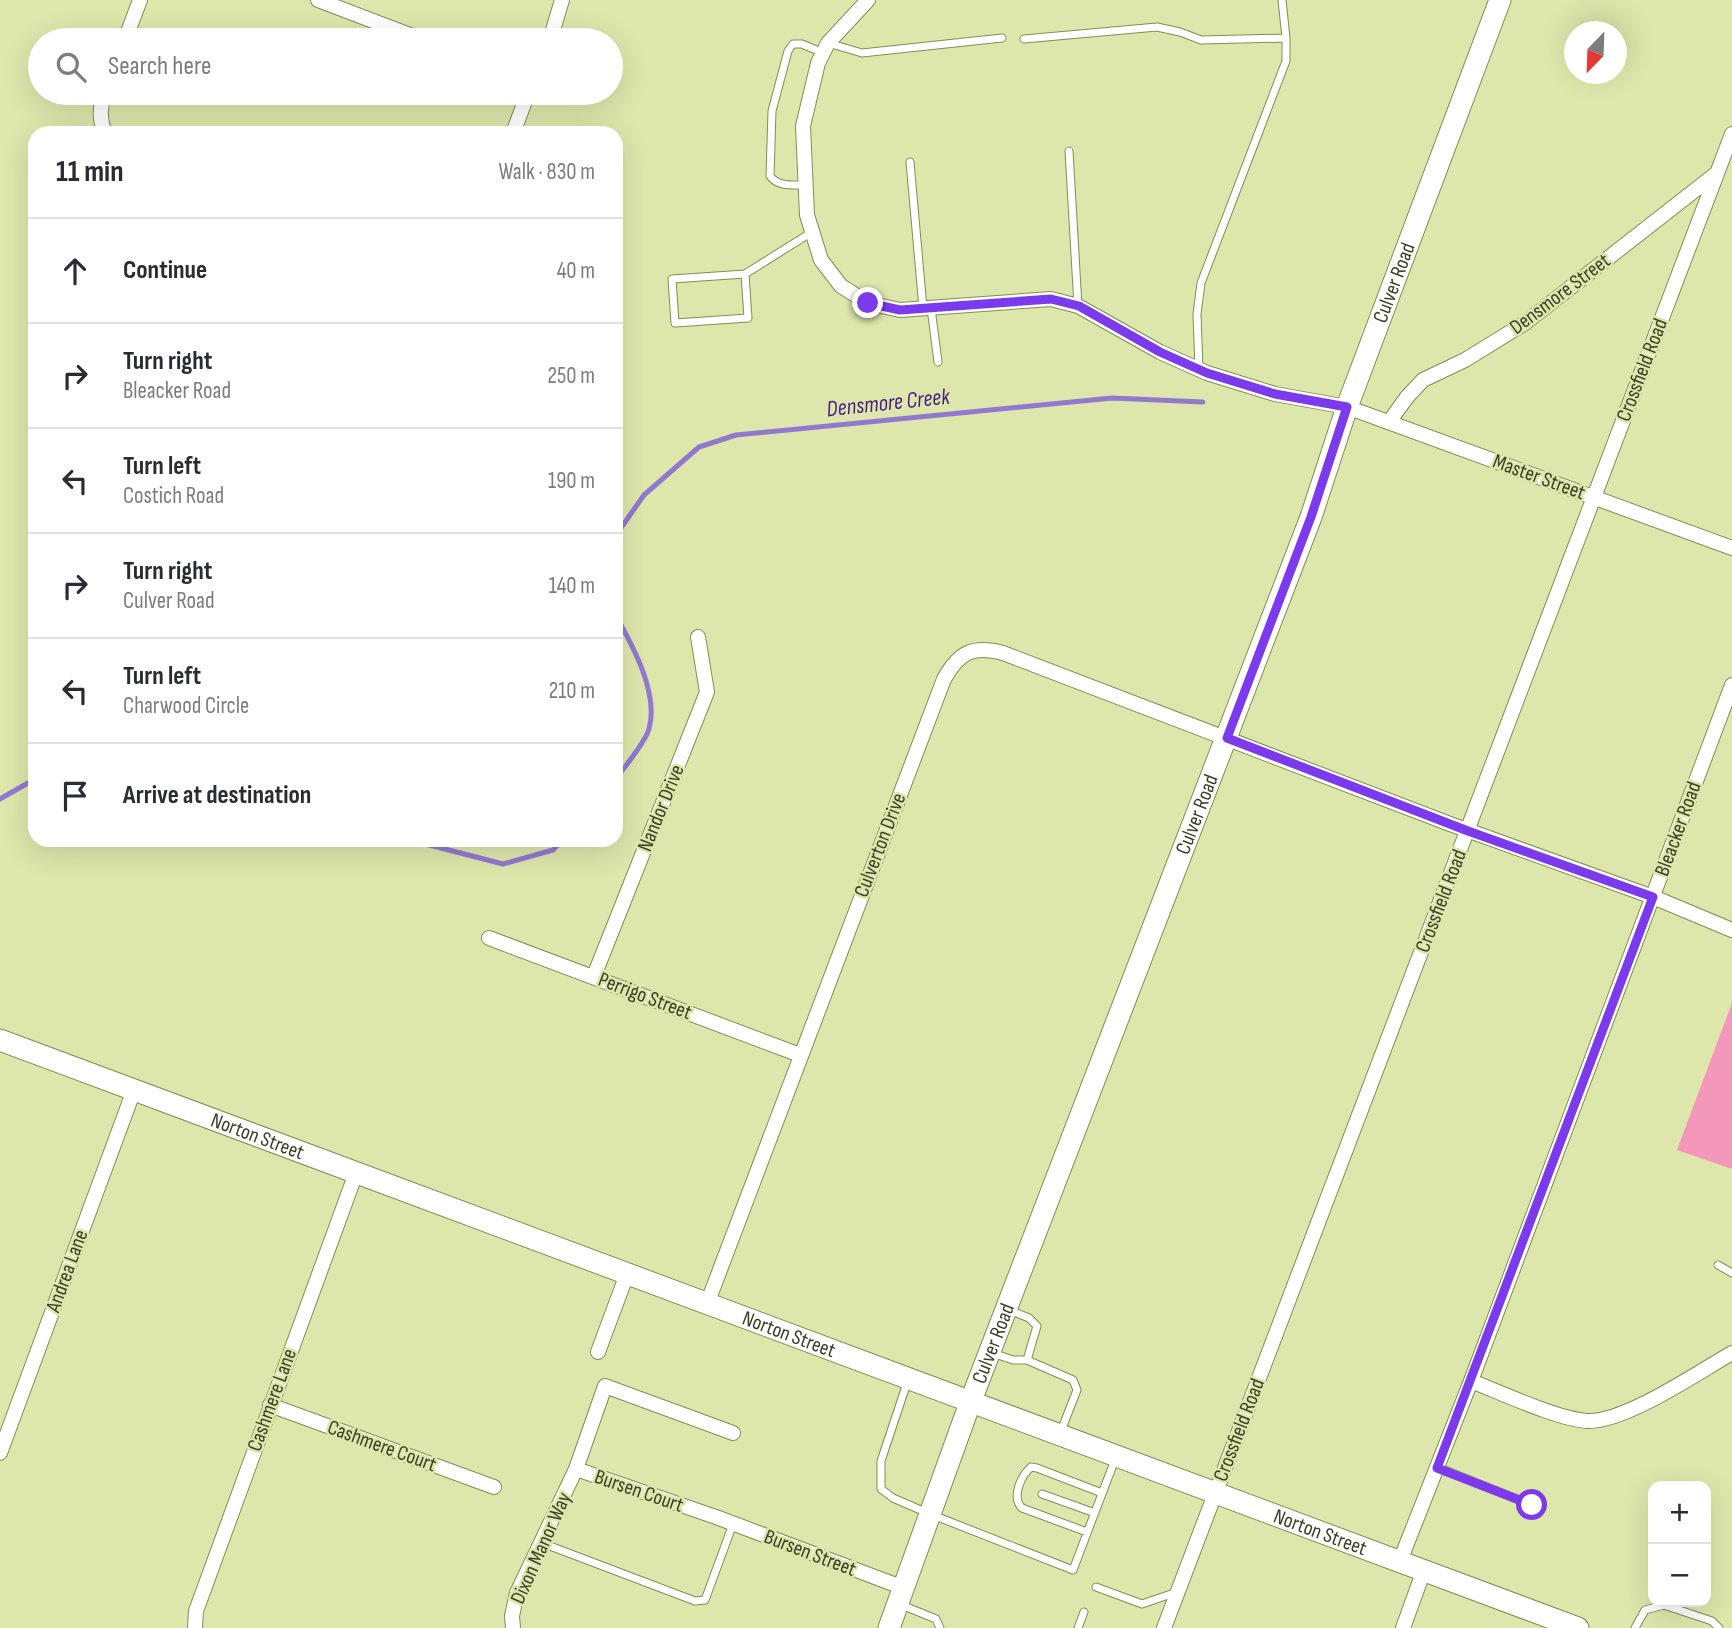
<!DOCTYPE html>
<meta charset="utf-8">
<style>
body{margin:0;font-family:"Sofia Sans Condensed",sans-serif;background:#f2f2f3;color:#2b2b33}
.controls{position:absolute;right:21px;bottom:21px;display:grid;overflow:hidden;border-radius:14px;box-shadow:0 7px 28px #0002}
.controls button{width:63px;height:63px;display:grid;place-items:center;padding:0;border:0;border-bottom:2px solid #e1e1e2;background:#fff;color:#2b2b33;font:35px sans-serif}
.compass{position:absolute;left:1564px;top:21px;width:63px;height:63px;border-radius:50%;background:#fff;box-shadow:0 7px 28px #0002;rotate:203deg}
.stop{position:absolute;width:21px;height:21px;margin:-16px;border:5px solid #7c3aed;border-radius:50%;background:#fff}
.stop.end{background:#7c3aed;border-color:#fff;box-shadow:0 2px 7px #0008}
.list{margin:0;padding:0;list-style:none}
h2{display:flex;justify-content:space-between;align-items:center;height:91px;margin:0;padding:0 28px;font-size:30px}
h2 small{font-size:23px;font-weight:400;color:#7c7c81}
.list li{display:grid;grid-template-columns:46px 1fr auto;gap:21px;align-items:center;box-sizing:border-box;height:105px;padding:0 28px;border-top:2px solid #e1e1e2}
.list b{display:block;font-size:26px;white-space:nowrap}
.list p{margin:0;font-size:23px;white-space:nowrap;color:#7c7c81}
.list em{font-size:23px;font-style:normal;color:#7c7c81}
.icon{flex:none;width:38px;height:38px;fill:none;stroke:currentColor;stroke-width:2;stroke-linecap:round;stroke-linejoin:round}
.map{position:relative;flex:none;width:1732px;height:1628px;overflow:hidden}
.search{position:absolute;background:#fff;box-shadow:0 7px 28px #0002;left:28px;top:28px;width:595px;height:77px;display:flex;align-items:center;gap:18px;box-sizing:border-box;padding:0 24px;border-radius:38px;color:#7c7c81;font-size:26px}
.panel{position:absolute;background:#fff;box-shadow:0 7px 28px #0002;left:28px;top:126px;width:595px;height:721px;border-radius:21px}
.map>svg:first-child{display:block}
</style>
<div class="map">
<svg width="1732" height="1628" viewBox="0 0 1732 1628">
<rect width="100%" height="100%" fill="#dde6ab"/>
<path fill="#f398bb" d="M1732,1003V1169L1677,1150Z"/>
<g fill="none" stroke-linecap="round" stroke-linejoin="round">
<path stroke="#9179d0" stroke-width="5" d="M616,535L644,495L699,447L736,435L1112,398L1203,402
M616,616C633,646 659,694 649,729C645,743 625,766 616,779
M0,799L35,779
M309,840L318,844L348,840
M410,840L503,864L553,850L563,840"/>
<defs>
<path id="service" d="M1024,39L1157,27L1180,32L1201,40L1286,38
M828,43L862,53L1002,38
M1069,151L1078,306
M910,162L923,308
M805,185C792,185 778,187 770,176L772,111L788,51L793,44H802L823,53
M745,274L748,318L675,323L672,279L745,274L812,232
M931,308L938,362
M1199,369L1197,314L1201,283L1286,61V38L1282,0
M1718,1265L1732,1273
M1009,1310L1029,1318L1037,1326L1027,1360
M992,1353L1013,1360H1027L1073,1380L1077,1390L1061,1431
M908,1380L881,1461V1489L893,1498L930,1514L1073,1570L1116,1457
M1437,1467L1532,1505
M1042,1494L1095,1513
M1087,1532L1022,1508C1011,1497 1021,1476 1031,1467L1037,1468L1102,1493
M542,1543L695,1601L705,1600L733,1524
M1096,1587L1142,1604L1177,1592
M899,1604L936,1619L940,1628
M1078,1628L1084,1612
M1635,1628L1645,1610L1664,1605L1712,1621L1719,1628"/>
<path id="minor" d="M318,0L423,40
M868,0L828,43L818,63L803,126L807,215L821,260L841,286L868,303L900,310L1051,299L1078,306L1160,352L1207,373L1275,394L1347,407L1732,548
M125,40L140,0
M550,40L562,0
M105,93C99,107 99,119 105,133
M513,133L528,93
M1389,422L1407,397L1423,380L1465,360L1525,323L1717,173
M489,938L800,1055
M594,976L707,692L698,637
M707,1304L944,679C959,652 973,645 1003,653L1450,824L1653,897L1732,930
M598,1352L627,1274
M1471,1381C1502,1393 1557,1419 1588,1421C1625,1422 1697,1373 1732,1353
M270,1405L494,1487
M733,1433L605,1386L576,1469L716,1517L904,1588
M0,1453L134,1090
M1400,1561L1471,1381L1732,685
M195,1628L196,1611L356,1173
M513,1628L512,1616L517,1593L576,1469
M1164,1628L1732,134
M1403,1628L1424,1570"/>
<g id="secondary">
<path id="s1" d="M0,1040L1578,1628"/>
<path id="s2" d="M889,1628L970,1403L1311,517L1347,407L1500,0"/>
</g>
</defs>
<use href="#service" stroke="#858d55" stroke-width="9"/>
<use href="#minor" stroke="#858d55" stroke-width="16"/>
<use href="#secondary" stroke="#858d55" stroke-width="23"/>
<use href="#service" stroke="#fff" stroke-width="7"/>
<use href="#minor" stroke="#fff" stroke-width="14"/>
<use href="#secondary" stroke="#fff" stroke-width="21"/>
</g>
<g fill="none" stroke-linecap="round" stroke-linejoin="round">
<path stroke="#7c3aed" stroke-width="9" d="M868,303L900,310L1051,299L1079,306L1160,352L1207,373L1275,394L1347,407L1311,517L1227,738L1468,831L1653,897L1437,1468L1532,1505"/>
</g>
<g text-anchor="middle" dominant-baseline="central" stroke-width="5" stroke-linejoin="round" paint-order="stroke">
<g font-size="21" fill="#3c3f27" stroke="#dde6ab">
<text stroke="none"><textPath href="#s2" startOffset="1437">Culver Road</textPath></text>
<text transform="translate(1560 294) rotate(-37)">Densmore Street</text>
<text transform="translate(1642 370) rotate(-69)">Crossfield Road</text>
<text transform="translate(1539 477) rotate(20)">Master Street</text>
<text transform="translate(661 808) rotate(-68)">Nandor Drive</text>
<text stroke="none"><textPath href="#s2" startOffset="870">Culver Road</textPath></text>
<text transform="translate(1678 829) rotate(-70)">Bleacker Road</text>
<text transform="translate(880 845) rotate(-69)">Culverton Drive</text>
<text transform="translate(1441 901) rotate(-69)">Crossfield Road</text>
<text transform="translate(645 996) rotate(21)">Perrigo Street</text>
<text stroke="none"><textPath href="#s1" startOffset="275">Norton Street</textPath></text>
<text transform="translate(67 1271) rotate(-70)">Andrea Lane</text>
<text stroke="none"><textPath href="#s1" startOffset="842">Norton Street</textPath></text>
<text stroke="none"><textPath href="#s2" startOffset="303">Culver Road</textPath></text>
<text transform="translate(272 1400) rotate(-70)">Cashmere Lane</text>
<text transform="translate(1239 1430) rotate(-69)">Crossfield Road</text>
<text transform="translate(382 1446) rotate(20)">Cashmere Court</text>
<text transform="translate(639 1491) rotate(19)">Bursen Court</text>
<text stroke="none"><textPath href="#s1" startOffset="1409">Norton Street</textPath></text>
<text transform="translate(541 1548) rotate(-66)">Dixon Manor Way</text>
<text transform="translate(810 1553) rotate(21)">Bursen Street</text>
</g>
<g font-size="23" font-style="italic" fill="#471e85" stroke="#dde6ab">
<text transform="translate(888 403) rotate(-6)">Densmore Creek</text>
</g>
</g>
</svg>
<div class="controls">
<button>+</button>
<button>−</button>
</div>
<svg class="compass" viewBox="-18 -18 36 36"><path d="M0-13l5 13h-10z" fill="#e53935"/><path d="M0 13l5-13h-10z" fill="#7c7c81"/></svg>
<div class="stop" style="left:1532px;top:1505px"></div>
<div class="stop end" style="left:868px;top:303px"></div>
<div class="search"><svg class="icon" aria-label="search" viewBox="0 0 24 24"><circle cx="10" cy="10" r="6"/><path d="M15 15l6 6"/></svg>Search here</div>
<section class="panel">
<h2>11 min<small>Walk · 830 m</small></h2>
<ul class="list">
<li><svg class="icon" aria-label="ahead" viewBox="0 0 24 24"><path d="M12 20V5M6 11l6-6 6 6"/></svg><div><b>Continue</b></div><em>40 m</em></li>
<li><svg class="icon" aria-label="right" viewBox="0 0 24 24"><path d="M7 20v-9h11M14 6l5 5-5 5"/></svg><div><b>Turn right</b><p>Bleacker Road</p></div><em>250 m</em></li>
<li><svg class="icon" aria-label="left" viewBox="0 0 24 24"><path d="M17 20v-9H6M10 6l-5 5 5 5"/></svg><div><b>Turn left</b><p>Costich Road</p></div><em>190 m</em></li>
<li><svg class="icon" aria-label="right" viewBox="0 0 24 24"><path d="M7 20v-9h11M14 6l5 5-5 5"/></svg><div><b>Turn right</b><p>Culver Road</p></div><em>140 m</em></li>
<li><svg class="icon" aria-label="left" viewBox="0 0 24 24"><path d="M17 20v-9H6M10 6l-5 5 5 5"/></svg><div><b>Turn left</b><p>Charwood Circle</p></div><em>210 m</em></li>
<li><svg class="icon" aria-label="arrive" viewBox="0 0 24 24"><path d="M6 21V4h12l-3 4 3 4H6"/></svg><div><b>Arrive at destination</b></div></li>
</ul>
</section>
</div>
